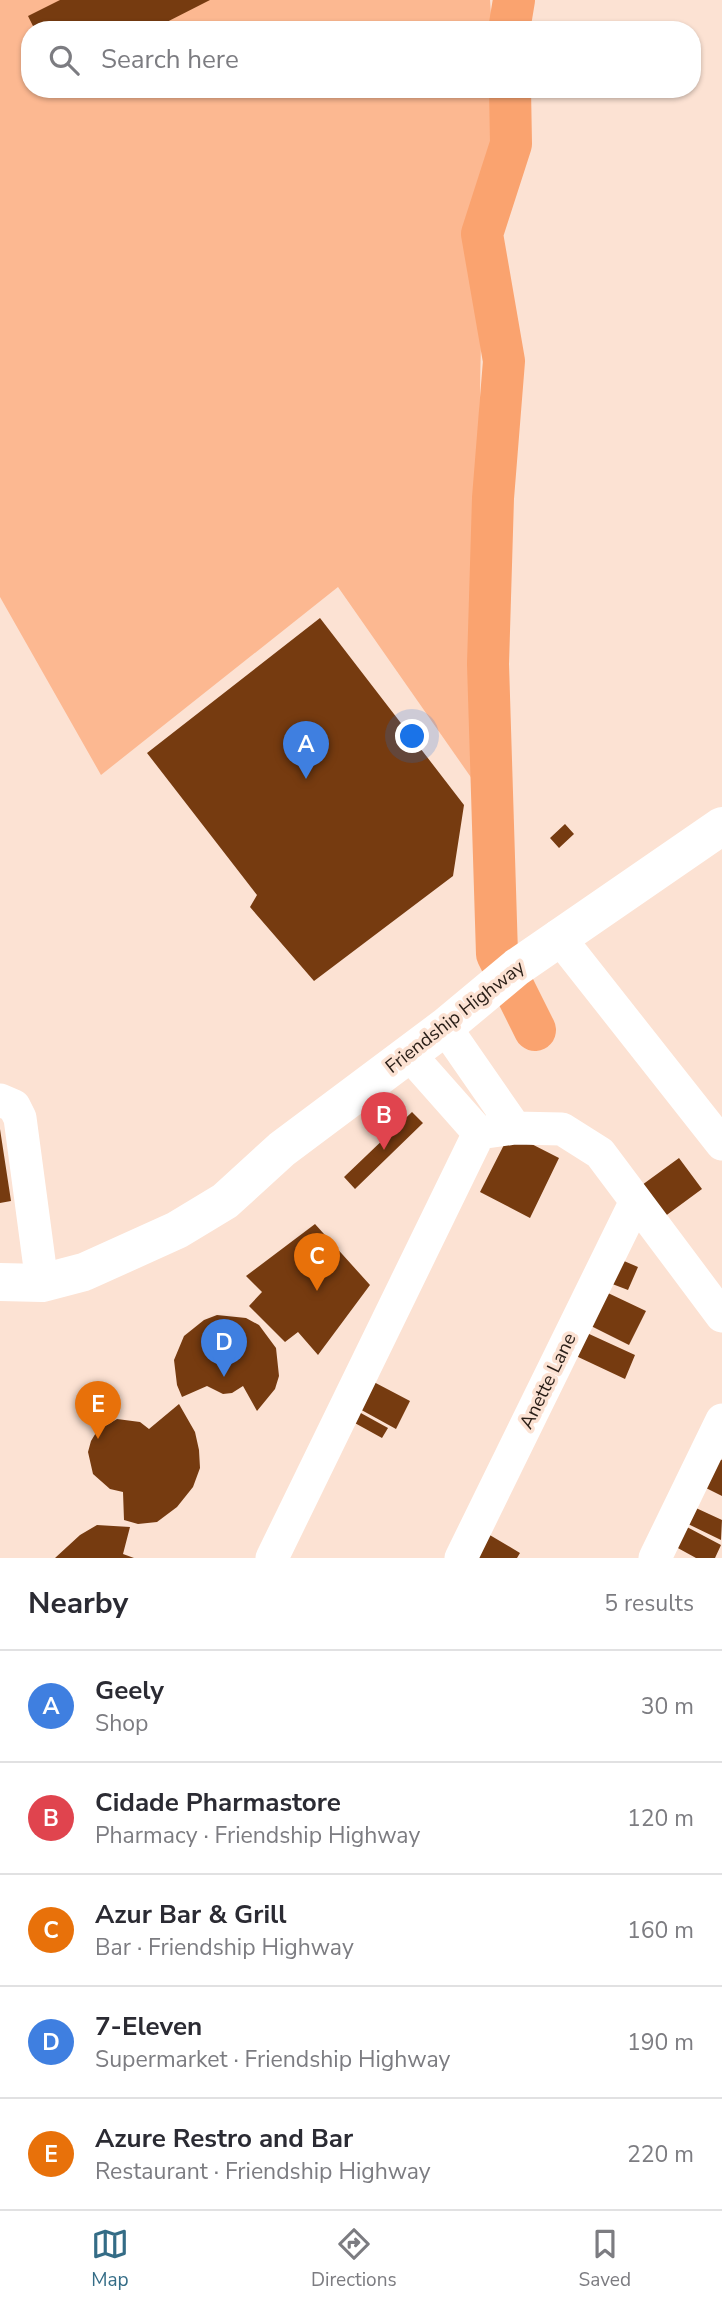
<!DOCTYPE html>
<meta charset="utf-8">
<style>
body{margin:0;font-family:"Nunito Sans",sans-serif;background:#f7f7f7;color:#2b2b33}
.you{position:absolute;left:413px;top:737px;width:24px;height:24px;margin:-18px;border:5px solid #fff;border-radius:50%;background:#1a73e8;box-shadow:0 0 0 10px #1a73e833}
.badge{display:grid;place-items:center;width:46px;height:46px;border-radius:50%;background:#346c86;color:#fff;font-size:23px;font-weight:700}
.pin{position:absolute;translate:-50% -58px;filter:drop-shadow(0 2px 4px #0008)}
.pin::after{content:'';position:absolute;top:37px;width:24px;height:21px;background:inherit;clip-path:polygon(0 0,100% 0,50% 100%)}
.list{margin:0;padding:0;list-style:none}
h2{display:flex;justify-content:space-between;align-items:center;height:91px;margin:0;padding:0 28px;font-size:30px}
h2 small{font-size:23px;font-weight:400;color:#7c7c81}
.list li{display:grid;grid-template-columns:46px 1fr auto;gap:21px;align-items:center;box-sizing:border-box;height:112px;padding:0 28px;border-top:2px solid #e1e1e2}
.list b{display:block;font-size:26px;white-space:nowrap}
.list p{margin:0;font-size:23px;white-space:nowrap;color:#7c7c81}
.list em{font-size:23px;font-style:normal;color:#7c7c81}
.icon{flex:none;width:38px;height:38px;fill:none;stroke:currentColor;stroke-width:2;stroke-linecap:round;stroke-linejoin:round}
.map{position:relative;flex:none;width:722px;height:1558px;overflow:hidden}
.search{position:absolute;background:#fff;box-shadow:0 2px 5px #0004;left:21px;right:21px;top:21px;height:77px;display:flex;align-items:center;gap:18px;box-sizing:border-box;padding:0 24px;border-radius:28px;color:#7c7c81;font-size:26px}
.sheet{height:651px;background:#fff}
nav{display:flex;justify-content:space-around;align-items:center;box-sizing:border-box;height:98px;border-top:2px solid #e1e1e2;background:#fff;font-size:19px;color:#7c7c81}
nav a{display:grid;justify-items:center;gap:4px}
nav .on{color:#346c86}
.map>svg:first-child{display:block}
</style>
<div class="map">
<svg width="722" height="1558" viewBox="0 0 722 1558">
<rect width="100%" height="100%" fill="#fce2d3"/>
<path fill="#fcb891" d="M0,0H490L492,30H30V89H497C503,153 486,216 483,280C476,452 481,624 484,796L338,587L101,775L0,597Z"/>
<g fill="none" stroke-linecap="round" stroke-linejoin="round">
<path stroke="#faa36f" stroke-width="42" d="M509,30L514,0
M510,89L511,144L482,234L504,361L493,498L488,664L497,954L535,1030"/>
</g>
<path fill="#763b10" d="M60,0H210L151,30H35L28,16Z
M320,618L464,805L453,876L314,981L250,907L257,895L147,753Z
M565,824L574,834L559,848L550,838Z
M412,1112L423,1123L355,1189L344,1177Z
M0,1129L11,1201L0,1203Z
M510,1133L559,1158L530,1218L480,1192Z
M679,1158L702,1189L664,1217L642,1185Z
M315,1224L370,1285L318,1355L298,1332L285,1342L249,1306L262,1292L246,1276Z
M617,1258L638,1267L628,1290L607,1282Z
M608,1293L646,1311L629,1345L591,1326Z
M217,1315L246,1318L259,1325L276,1348L279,1376L275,1389L257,1411L243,1386L232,1393L223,1394L207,1386L182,1397L177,1385L174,1360L184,1336L204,1320Z
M587,1333L635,1355L625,1379L576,1356Z
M370,1380L410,1401L396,1429L356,1407Z
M179,1404L195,1432L199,1450L200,1468L193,1487L177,1507L157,1522L138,1524L124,1520L123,1492L110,1489L93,1474L88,1452L91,1441L97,1431L117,1419L140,1422L149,1429Z
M359,1412L388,1428L382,1438L353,1422Z
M718,1458L722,1460V1496L704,1487Z
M696,1508L722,1520L721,1540L688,1524Z
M97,1525L130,1527L123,1554L134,1558H55L80,1535Z
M687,1527L721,1545L715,1558H696L676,1547Z
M483,1531L520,1553L517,1558H470Z"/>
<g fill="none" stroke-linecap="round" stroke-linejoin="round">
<path stroke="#fff" stroke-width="33" d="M558,936L722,1144
M445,1027L515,1128
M409,1054L479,1133
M0,1100L14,1106L20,1118L42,1283
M272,1558L479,1133L515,1128L562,1129L600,1153L722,1316
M461,1558L635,1203
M655,1558L722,1420"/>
<path stroke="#fff" stroke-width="38" d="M0,1282L42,1283L84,1272L177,1230L225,1201L282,1149L445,1027L517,967L722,826"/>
</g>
<g text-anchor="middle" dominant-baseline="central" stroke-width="7" stroke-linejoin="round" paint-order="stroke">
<g font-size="19" fill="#291e17" stroke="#fce2d3">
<text transform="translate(455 1017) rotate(-38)">Friendship Highway</text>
<text transform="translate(548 1381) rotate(-64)">Anette Lane</text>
</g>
</g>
</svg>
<div class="you"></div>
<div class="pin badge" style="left:306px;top:779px;background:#3f7fe0">A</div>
<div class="pin badge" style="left:384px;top:1150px;background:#e0444e">B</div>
<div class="pin badge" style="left:317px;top:1291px;background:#e8710a">C</div>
<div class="pin badge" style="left:224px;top:1377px;background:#3f7fe0">D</div>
<div class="pin badge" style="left:98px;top:1439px;background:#e8710a">E</div>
<div class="search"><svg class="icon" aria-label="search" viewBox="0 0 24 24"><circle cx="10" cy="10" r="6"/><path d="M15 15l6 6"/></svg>Search here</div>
</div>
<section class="sheet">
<h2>Nearby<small>5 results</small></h2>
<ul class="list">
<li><span class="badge" style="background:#3f7fe0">A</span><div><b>Geely</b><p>Shop</p></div><em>30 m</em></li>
<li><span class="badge" style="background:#e0444e">B</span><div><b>Cidade Pharmastore</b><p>Pharmacy · Friendship Highway</p></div><em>120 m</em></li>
<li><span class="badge" style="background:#e8710a">C</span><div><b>Azur Bar &amp; Grill</b><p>Bar · Friendship Highway</p></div><em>160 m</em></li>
<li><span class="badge" style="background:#3f7fe0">D</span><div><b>7-Eleven</b><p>Supermarket · Friendship Highway</p></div><em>190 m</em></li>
<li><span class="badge" style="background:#e8710a">E</span><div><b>Azure Restro and Bar</b><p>Restaurant · Friendship Highway</p></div><em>220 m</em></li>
</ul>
</section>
<nav>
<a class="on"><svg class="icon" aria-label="map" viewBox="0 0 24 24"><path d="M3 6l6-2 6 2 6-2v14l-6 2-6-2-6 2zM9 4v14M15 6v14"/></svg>Map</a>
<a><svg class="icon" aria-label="directions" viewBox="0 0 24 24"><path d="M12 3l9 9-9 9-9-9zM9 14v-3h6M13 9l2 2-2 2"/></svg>Directions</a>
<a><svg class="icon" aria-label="saved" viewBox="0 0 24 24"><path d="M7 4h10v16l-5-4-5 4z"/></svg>Saved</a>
</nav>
